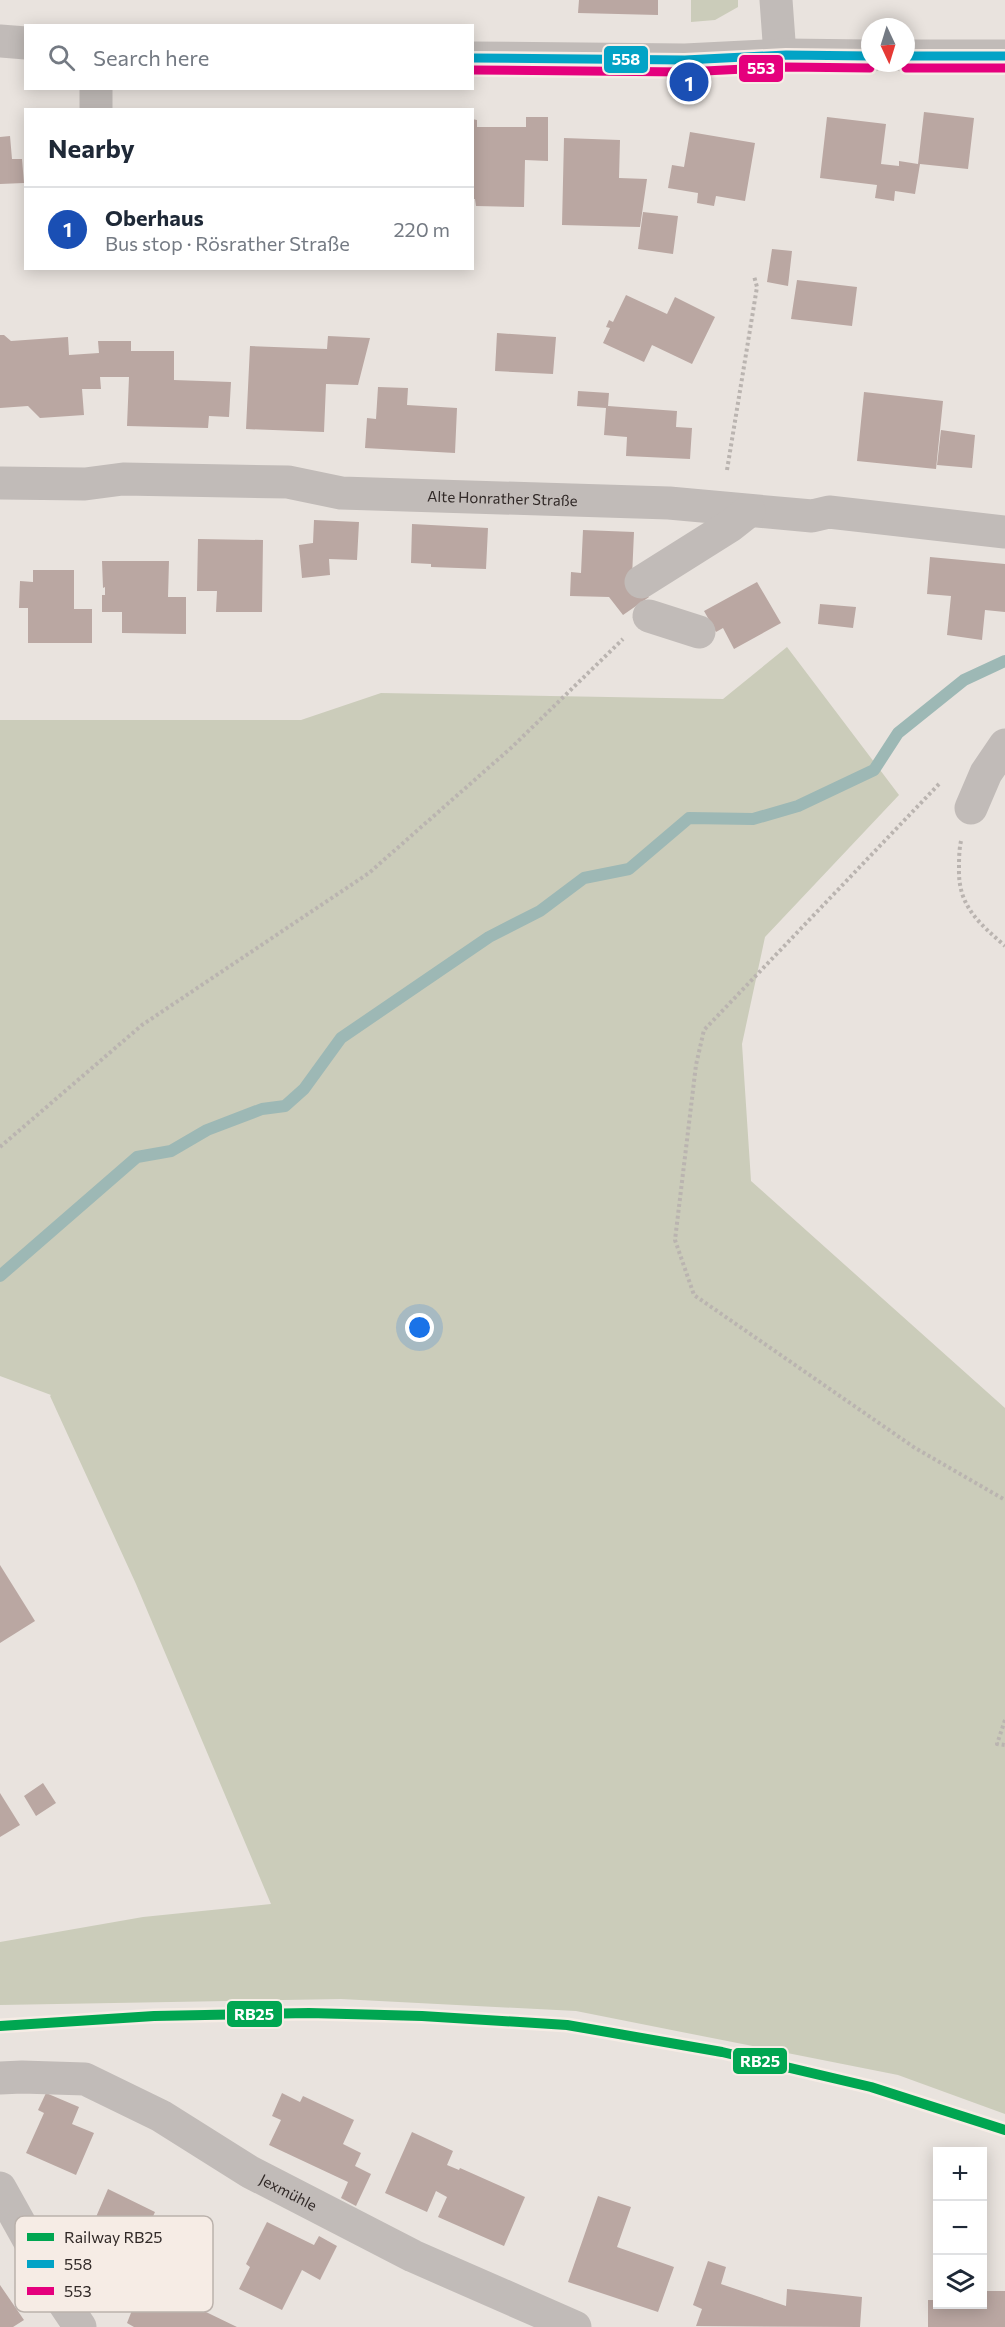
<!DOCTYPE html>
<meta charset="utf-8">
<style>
body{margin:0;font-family:Commissioner,sans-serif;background:#f2f2f3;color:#1f2937}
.controls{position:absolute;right:18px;bottom:18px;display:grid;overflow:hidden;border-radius:0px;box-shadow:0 3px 15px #0003}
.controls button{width:54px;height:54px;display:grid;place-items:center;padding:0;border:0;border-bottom:2px solid #e0e1e3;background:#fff;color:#1f2937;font:30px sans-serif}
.compass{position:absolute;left:861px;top:18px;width:54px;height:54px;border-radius:50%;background:#fff;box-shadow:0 3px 15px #0003;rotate:176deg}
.you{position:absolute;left:420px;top:1328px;width:21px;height:21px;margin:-15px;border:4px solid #fff;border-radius:50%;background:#1a73e8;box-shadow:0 0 0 9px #1a73e833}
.badge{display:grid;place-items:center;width:39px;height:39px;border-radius:50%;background:#7c3aed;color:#fff;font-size:20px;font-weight:700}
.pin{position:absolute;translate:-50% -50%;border:3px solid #fff;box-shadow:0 2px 6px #0006}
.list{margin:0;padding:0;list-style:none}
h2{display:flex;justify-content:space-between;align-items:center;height:78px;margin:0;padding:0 24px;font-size:26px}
h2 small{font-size:20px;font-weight:400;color:#747a83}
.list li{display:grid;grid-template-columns:39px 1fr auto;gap:18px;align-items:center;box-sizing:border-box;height:84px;padding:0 24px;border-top:2px solid #e0e1e3}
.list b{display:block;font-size:22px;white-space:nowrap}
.list p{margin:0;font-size:20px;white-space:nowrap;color:#747a83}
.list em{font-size:20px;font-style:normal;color:#747a83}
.icon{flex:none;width:33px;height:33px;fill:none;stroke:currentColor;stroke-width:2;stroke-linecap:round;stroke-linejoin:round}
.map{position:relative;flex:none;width:1005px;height:2327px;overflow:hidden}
.search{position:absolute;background:#fff;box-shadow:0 3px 15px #0003;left:24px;top:24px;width:450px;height:66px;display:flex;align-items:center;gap:15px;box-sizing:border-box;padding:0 21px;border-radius:0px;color:#747a83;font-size:22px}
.panel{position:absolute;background:#fff;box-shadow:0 3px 15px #0003;left:24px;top:108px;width:450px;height:162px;border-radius:0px}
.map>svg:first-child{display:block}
</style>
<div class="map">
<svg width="1005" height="2327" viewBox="0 0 1005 2327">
<rect width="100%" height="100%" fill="#e9e3de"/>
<path fill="#cbccba" d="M691,0H738V7L715,20L691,22Z
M787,647L899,795L765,937L742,1044L751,1181L1005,1408V2114L898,2075L576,2011L341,1999L0,2005V1942L143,1917L271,1904L136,1584L50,1396L51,1395L0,1376V720H301L381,693L723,699Z"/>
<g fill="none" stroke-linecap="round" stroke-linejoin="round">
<path stroke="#9db8b5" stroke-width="12" d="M0,1276L137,1157L171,1151L207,1130L262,1109L285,1106L304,1089L341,1038L489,937L540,911L584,878L629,869L689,818L753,819L798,806L874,770L898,733L964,680L1005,661"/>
</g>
<path fill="#baa7a2" d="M579,0H658V15L578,13Z
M924,112L974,118L968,169L920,164L915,194L895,191L894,201L875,198L877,185L820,178L827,117L886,124L881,164L899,166V161L918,164Z
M526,117H548V161L525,160L524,207L476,206L475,199H472V119L477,120V127H526Z
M690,132L755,143L745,201L716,196L714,206L697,203L698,193L668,188L672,165L684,167Z
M10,136L12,159H22L24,183L0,184V137Z
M564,138L620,140L619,178L647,179L640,227L562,225Z
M643,212L678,216L673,254L638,249Z
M772,249L792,251L788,286L767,282Z
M797,280L857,287L852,326L791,319Z
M626,295L667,314L675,297L715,317L692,364L652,345L644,362L603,343L610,328L606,327L609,320L613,322Z
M497,333L556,337L553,374L495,371Z
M0,335H4L11,341L68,337L69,355L99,353L98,341H131V351H174V380L231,382L229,417L209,416L208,428L127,426L129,377H100L101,389H82L84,415L40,418L28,406L0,408Z
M328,336L370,338L358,385L326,384L324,432L246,429L250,346L327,349Z
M378,387L408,388L407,405L457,408L455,453L365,448L367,418L376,419Z
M578,391L609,393L608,406L677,411L676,427L692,428L690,459L626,456L627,437L604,435L606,408L577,406Z
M864,392L943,401L936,469L857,461Z
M941,430L975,435L972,468L937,465Z
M314,520L359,522L357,560L329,559L330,575L302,578L299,545L313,543Z
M412,524L488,528L486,569L431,567V564L411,563Z
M583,530L634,532L632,577L649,597L623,615L609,597L570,596L571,572L581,573Z
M198,539L263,540L262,612H216L217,591H197Z
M930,557L1005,564V612L985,610L982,640L947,635L951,596L927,594Z
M102,561H169L168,597H186V634L122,633V612H102V595H105V587L103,588Z
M33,570H74V609H92V643H28V608H19L20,581L33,582Z
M757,582L781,623L734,649L723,628L716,632L704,611Z
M820,604L856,607L853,628L818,624Z
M0,1565L35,1621L0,1643Z
M43,1783L56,1803L36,1816L24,1796Z
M0,1793L20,1825L0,1837Z
M46,2093L79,2107L72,2124L94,2133L76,2175L26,2153L44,2113L38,2110Z
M282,2093L300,2102L303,2096L354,2120L343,2144L361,2153L355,2166L371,2174L356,2206L341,2198L348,2182L269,2145L281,2120L272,2116Z
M412,2132L453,2151L447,2165L459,2170L460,2168L525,2197L504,2246L438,2217L447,2197L436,2191L427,2212L385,2193Z
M108,2189L155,2212L143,2238L152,2242L147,2255L138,2250L128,2273L107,2264L101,2278L82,2269L89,2256L81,2252Z
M598,2196L631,2207L617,2247L674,2267L658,2312L568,2282Z
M267,2222L314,2245L319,2236L337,2246L320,2280L302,2270L282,2310L239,2289L250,2267L246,2264Z
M708,2261L726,2267L721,2284L786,2306L787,2289L862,2297L860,2327L696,2326L702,2309L693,2305Z
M0,2285L24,2320L13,2327H0Z
M140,2290L173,2306L177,2298L237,2327H134L127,2323Z
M986,2291H1005V2327H928V2300H938V2304H982V2301H985Z"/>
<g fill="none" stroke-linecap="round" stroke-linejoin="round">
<path stroke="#bab4b0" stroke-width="4" stroke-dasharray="3 3" stroke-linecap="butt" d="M727,470L757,287L754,276
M939,784L704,1030L696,1065L675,1240L694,1295L915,1448L1005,1500
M961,841C959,850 959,860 959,869C958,906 979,923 1005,946
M0,1147L142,1025L369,873L512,747L623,639
M1005,1720L997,1744L1005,1745"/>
<g stroke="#c1bbb8" stroke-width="33">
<path d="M776,0L780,55"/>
<path d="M0,41L26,43"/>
<path d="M906,56H1005"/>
<path d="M472,58L685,60L786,55L870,56"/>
<path d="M96,88V110"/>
<path id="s1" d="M0,483L85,484L123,479L288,482L341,493L669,503L812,516L829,512L1005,532"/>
<path d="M641,582L730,526L749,511"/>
<path d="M649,616L699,632"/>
<path d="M971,808L986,773L1005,745"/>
<path id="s2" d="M0,2078L22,2077L85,2079L161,2116L250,2172L413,2256L575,2327"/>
<path d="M0,2188L64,2303L80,2327"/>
</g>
<defs>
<path id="bus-1" d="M906,56H1005
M472,58L685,60L786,55L870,56"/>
<path id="bus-2" d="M906,68H1005
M472,70L685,72L786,67L870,68"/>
</defs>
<use href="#bus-1" stroke="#f6ece5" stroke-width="14"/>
<use href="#bus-2" stroke="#f6ece5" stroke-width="14"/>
<use href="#bus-1" stroke="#02a3c6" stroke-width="9"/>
<use href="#bus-2" stroke="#e5007d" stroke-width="9"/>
<defs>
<path id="rail-1" d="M0,2026L154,2016L309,2013L422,2016L567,2025L722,2052L871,2087L1005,2130"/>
</defs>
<use href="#rail-1" stroke="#f6ece5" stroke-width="15"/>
<use href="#rail-1" stroke="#00a651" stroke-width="10"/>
</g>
<g text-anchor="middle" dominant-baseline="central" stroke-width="6" stroke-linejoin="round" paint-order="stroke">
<g font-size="15" fill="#312927" stroke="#f6ece5">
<text stroke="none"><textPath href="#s1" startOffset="504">Alte Honrather Straße</textPath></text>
<text stroke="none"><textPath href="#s2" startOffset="318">Jexmühle</textPath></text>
</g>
</g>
<rect x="15" y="2216" width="198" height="96" rx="9" fill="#f6ece5" stroke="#bbb2ac" stroke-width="1.5"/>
<rect x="27" y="2233" width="27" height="8" fill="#00a651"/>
<rect x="27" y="2260" width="27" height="8" fill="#02a3c6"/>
<rect x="27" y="2287" width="27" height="8" fill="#e5007d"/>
<g font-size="16" fill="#312927">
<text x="64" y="2243">Railway RB25</text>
<text x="64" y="2270">558</text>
<text x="64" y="2297">553</text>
</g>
<g stroke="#f6ece5" stroke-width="2">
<rect x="603" y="45" width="46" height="29" rx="6" fill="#02a3c6"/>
<rect x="738" y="54" width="46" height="29" rx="6" fill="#e5007d"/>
<rect x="226" y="2000" width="57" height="28" rx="6" fill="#00a651"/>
<rect x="732" y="2047" width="56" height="28" rx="6" fill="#00a651"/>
</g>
<g font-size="16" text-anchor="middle" font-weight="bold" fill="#fff">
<text x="626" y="65">558</text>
<text x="761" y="74">553</text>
<text x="254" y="2020">RB25</text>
<text x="760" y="2067">RB25</text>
</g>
</svg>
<div class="controls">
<button>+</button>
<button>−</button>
<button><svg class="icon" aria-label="layers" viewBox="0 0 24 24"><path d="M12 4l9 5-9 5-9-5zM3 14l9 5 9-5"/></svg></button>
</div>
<svg class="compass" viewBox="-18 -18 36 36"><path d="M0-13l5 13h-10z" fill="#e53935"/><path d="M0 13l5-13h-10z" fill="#747a83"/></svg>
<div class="you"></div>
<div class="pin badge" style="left:689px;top:82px;background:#1a4fb4">1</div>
<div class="search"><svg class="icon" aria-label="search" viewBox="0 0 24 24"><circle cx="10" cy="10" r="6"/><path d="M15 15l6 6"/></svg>Search here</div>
<section class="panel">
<h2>Nearby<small></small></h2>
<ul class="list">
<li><span class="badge" style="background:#1a4fb4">1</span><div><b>Oberhaus</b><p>Bus stop · Rösrather Straße</p></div><em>220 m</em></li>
</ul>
</section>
</div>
